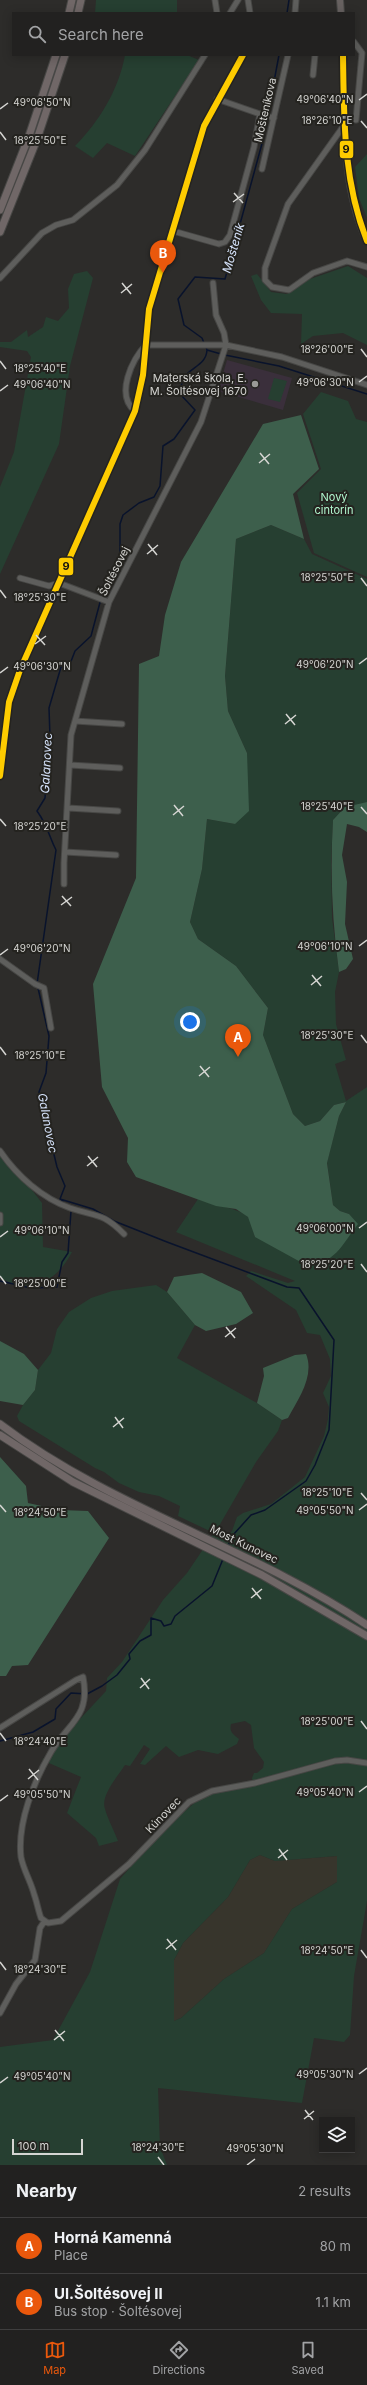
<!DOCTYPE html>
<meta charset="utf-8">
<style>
body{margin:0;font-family:Inter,sans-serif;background:#2a2929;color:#f1f3f6}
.controls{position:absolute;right:12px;bottom:12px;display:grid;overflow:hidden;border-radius:0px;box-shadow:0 2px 10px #0003}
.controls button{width:36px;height:36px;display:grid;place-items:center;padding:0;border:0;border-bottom:1px solid #3f3e3e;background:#222120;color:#f1f3f6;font:20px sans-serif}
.scale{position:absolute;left:12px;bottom:10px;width:71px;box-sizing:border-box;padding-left:4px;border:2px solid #d5d5d2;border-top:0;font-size:11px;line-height:14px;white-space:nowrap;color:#d5d5d2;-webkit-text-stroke:3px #24231f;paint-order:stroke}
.you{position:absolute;left:190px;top:1022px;width:14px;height:14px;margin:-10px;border:3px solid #fff;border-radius:50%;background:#1a73e8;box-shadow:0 0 0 6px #1a73e833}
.badge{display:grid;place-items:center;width:26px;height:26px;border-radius:50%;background:#ea580c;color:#fff;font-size:13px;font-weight:700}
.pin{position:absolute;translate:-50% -33px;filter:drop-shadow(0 1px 2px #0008)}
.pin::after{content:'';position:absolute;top:21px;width:14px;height:12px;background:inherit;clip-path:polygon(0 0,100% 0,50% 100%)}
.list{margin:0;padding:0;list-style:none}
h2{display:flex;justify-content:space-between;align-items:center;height:52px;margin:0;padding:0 16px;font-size:17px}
h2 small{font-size:13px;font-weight:400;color:#a2a3a5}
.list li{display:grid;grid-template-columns:26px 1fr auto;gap:12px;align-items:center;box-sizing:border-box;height:56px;padding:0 16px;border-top:1px solid #3f3e3e}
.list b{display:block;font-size:15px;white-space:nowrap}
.list p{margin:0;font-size:13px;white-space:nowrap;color:#a2a3a5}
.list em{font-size:13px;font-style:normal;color:#a2a3a5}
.icon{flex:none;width:22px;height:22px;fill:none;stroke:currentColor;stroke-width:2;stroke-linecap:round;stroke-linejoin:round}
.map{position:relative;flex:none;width:367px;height:2165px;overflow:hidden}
.search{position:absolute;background:#222120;box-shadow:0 2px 10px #0003;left:12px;right:12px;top:12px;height:44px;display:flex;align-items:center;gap:10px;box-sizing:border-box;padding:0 14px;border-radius:0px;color:#a2a3a5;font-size:15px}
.sheet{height:164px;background:#222120}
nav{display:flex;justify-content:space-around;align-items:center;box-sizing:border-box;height:56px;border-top:1px solid #3f3e3e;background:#222120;font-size:11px;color:#a2a3a5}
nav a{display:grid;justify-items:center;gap:2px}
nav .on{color:#ea580c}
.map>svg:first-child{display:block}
</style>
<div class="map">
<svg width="367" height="2165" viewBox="0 0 367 2165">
<rect width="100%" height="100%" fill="#2d2c2a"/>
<path fill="#37352c" d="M260,1855L275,1861L337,1856V1882L292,1909L264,1953L224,1979L181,2018L174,2021V1960L183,1943L228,1897L250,1860Z"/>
<path fill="#3a2f3b" d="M227,360L292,378L283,410L218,391Z"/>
<path fill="#263f31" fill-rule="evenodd" d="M96,0H177V13H95Z
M125,55H187L199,60L135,156L107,143L93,158L75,146C99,122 119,89 125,55Z
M367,154V218L359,198L355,167Z
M348,266L367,278V345L343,333L313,336L301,344L302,314L271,313L261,300L251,276L257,274L271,292L287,294L310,279Z
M87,271L93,278L70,366L59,444L0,574V487L14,452L31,357L27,351L0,347V342H11L27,330L28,337L43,327L46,317L58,321L69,308L68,289L74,274Z
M274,378L287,381L280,402L268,399Z
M321,392L348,401L356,419L367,422V577L314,553L297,493L321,469L303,414Z
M271,525L304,539L312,554L367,579V802L345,807L333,820L331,861L332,918L339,972L335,992L336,1024L346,1060L335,1064L346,1101L367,1087V1901L354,1976L350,2035L344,2042L314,2038L302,2103L158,2088L160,2147L167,2165H0V2047L53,2040L90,1972L120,1879L163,1830L199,1799L211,1794L254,1786L252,1778L254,1773H257L263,1768L264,1762L254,1748L251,1725L245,1721L231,1724C229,1732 233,1734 239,1739L237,1744L218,1754L198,1750L179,1757L166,1746L145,1765L140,1764L150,1749L144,1745L130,1766L125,1765C118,1776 100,1796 105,1809C108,1820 114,1830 118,1841L99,1846L96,1838L67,1813L81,1777L42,1760L106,1691L107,1678L122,1662L163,1600L187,1573L214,1533L178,1516L180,1506L159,1496L139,1492L119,1483L104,1472L95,1468L19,1421L17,1416L23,1405L35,1390L38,1370L51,1353L57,1329L69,1312L91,1298L112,1291L156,1285L167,1292L195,1325L177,1358L257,1403L282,1420L278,1431L256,1462L215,1533L226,1537L232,1531L237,1517L243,1513L271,1504L305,1477L324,1436L328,1419L329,1407L323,1393L331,1376L330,1359L320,1335L307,1333L296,1310L246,1276L251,1271L288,1283L295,1281L176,1232L198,1199C210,1204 241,1209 248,1217C252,1221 253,1232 255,1237L349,1214L340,1211L333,1205L327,1162L339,1116L346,1102L334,1105L320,1121L305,1126L293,1114L263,1035L268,1008L236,966L198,939L190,922L202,869L207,819L235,824L247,753L228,711L225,676L236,539ZM260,1855L275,1861L337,1856V1882L292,1909L264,1953L224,1979L181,2018L174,2021V1960L183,1943L228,1897L250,1860Z
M0,1149L42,1203L43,1247L72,1252C57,1281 32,1295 0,1278Z"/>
<path fill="#3d5f4c" d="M301,415L319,469L293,494L304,539L271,525L236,539L225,676L228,711L247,753L249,811L235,824L207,819L202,869L190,922L198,939L236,966L268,1008L263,1035L293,1114L305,1126L320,1121L334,1105L346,1102L339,1116L327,1163L333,1205L340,1211L349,1214L358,1224C342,1245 334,1265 306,1265L255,1237L248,1217L236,1209L216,1206L136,1177L127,1162L128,1138L102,1087L93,984L136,878L139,664L159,656L165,615L181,562L263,424Z
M367,802V832L359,827L347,824L342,855L347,882L345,924L353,959L346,969L339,972C332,921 330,871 333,820L345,807Z
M202,1273L241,1292L253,1313L236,1324L206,1331L195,1325L167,1292L174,1277Z
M0,1341L24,1354L38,1370L35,1390L23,1405L0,1401Z
M306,1354C315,1376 298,1399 288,1418L282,1420L257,1403L264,1376L263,1368L295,1355Z
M0,1457L26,1486L28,1503L60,1510L88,1511L109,1538L28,1665L12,1666L6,1676H0Z"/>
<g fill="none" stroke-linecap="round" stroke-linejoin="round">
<path stroke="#09132c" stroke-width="1.5" d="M287,13L289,0
M204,343L202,338L184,325L178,299L195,277L225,279L263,140L279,55
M206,347L207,350L221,354
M225,355L279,366L367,394
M37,984L56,850C48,834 48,826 37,811L45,798L50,737L49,708L61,667L70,664L75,651L91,636L106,580L120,561V524L123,515L139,503L154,497L160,486L163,446L174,439L195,410L181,395C181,391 181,385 182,382C187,367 206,367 207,350
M38,988L49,1036L46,1073L39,1092L57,1167L65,1186L60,1199L64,1203
M60,1199L93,1209L114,1221L167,1242L287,1287L299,1288L334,1340L329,1430L315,1465L306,1481L265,1510L251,1515L233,1535L228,1546
M0,1281L31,1288L57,1287L62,1262L68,1253L71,1211
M0,1741L33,1732L55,1719L56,1709L71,1693L87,1694L102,1686L117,1675L130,1659L129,1654L140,1641L151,1635V1618L161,1621L164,1626L171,1624L175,1616L212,1586L223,1559"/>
<defs>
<path id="minor" d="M215,0L217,13
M248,0L250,13
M230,13L238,0
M295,13L296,0
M354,42L362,53L356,120
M313,75L315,55
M260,114L274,118
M345,124L288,204L265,268V280L272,287L289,290L313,273L347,261L367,267
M262,169L288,55
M173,231L219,244L225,242L230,235L254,147L260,114L217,99
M0,278L42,233L56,225L73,220L117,185L145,150L205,55
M135,411C115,395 132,359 146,345H226L282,357L367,385
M20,578L49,586L59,583L109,602
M75,721L122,724
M70,765L120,768
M0,776L9,702L20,670L135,411L143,375L149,309L204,126L243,55
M68,808L118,811
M65,852L116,855
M64,884V863L71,735L109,602L201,422L226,345L224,333L216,315L213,283
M0,959L35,984L44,988L51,1028
M0,1151C17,1176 42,1198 70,1208C97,1217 102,1212 124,1234
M0,1215V1223
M0,1728L76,1680L83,1677C91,1717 68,1723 51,1752C34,1781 17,1823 21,1857C23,1869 31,1882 34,1894C37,1902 38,1910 41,1918L48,1923L61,1921L129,1864L189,1802L212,1791L255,1783L335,1761L347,1760L367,1763
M0,2013L16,1984L35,1960L40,1928L44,1922"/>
<path id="major" d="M340,0L341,13
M343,55C345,117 341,185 367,241"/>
<path id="highway" d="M69,13L72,0
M78,13L81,0
M0,210L29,136L56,55
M0,232L37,139L65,55
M0,1424C112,1509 251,1547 367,1625
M0,1435L73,1482L262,1575L367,1636"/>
</defs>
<use href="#minor" stroke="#474745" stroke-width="7"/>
<use href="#major" stroke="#474745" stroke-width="8"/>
<use href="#highway" stroke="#474745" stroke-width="9"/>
<use href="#minor" stroke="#5e5e5c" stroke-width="5"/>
<use href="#major" stroke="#676160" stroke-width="6"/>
<use href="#highway" stroke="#706767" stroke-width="7"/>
<defs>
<path id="bus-1" d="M343,55C344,119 343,181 367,241
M0,776L9,702L20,670L135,411L143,375L149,309L204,126L243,55"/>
</defs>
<use href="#bus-1" stroke="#24231f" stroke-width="9"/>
<use href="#bus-1" stroke="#fecc00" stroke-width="6"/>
</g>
<path fill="none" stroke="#d5d5d2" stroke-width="1.5" d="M359,100L367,94M0,109L8,103M361,121L367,128M0,132L6,140M234,193L243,203M233,202L244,194M122,283L131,294M121,293L132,284M361,349L367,357M0,361L6,369M359,382L367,376M0,391L8,385M260,453L269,464M259,463L270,454M148,544L157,555M147,554L158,545M361,578L367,586M0,590L6,598M36,635L45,645M35,644L46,636M359,664L367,658M0,673L8,667M286,714L295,725M285,724L296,715M174,805L183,816M361,807L367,814M173,815L184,806M0,819L6,826M62,896L71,906M61,905L72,897M359,946L367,940M0,955L8,949M312,975L321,986M311,985L322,976M361,1035L367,1043M0,1047L6,1055M200,1066L209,1077M199,1076L210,1067M88,1156L97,1167M87,1166L98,1157M359,1228L367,1222M0,1237L8,1231M361,1264L367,1272M0,1276L6,1284M226,1327L235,1338M225,1337L236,1328M115,1417L123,1428M113,1427L124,1418M361,1493L367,1500M0,1505L6,1512M359,1510L367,1504M252,1588L261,1599M251,1598L262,1589M141,1678L149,1689M140,1688L150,1679M361,1721L367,1729M0,1733L6,1741M29,1769L38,1780M28,1779L39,1770M359,1792L367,1786M0,1801L8,1795M279,1849L287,1860M278,1858L288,1850M167,1939L176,1950M166,1949L177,1940M361,1950L367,1958M0,1962L6,1970M55,2030L64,2041M54,2040L65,2031M359,2074L367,2068M0,2083L8,2077M305,2110L313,2120M304,2119L314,2111M158,2157L164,2165M247,2165L255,2159"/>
<circle fill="#9a9a97" stroke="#24231f" stroke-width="1.5" cx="255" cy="384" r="4"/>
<g text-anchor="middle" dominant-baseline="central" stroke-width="4" stroke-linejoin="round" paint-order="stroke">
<g font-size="11" fill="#d5d5d2" stroke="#24231f">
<text transform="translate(265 110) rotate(-77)">Mošteníkova</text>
<text transform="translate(114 571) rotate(-63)">Šoltésovej</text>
<text transform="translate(244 1544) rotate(26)">Most Kunovec</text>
<text transform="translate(163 1815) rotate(-46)">Kúnovec</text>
</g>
<g font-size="11" fill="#d5d5d2" stroke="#24231f" text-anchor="end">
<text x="247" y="378">Materská škola, E.<tspan x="247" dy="13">M. Šoltésovej 1670</tspan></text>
</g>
<g font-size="11" fill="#b1f7cf" stroke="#24231f">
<text x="334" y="497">Nový<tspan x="334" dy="13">cintorín</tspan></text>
</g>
<g font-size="12" font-style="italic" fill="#d5e2fa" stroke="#24231f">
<text transform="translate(233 248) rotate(-74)">Mošteník</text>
<text transform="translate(46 763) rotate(-87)">Galanovec</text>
<text transform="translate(48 1123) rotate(79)">Galanovec</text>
</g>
</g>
<g font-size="10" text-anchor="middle" fill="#d5d5d2" stroke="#24231f" stroke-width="4" stroke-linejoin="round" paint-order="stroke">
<text x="325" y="103">49°06'40"N</text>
<text x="42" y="106">49°06'50"N</text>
<text x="327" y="124">18°26'10"E</text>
<text x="40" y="144">18°25'50"E</text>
<text x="327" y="353">18°26'00"E</text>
<text x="40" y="372">18°25'40"E</text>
<text x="325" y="386">49°06'30"N</text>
<text x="42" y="388">49°06'40"N</text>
<text x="327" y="581">18°25'50"E</text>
<text x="40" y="601">18°25'30"E</text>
<text x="325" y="668">49°06'20"N</text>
<text x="42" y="670">49°06'30"N</text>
<text x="327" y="810">18°25'40"E</text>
<text x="40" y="830">18°25'20"E</text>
<text x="325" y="950">49°06'10"N</text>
<text x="42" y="952">49°06'20"N</text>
<text x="327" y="1039">18°25'30"E</text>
<text x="40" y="1059">18°25'10"E</text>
<text x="325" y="1232">49°06'00"N</text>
<text x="42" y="1234">49°06'10"N</text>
<text x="327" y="1268">18°25'20"E</text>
<text x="40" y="1287">18°25'00"E</text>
<text x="327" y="1496">18°25'10"E</text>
<text x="325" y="1514">49°05'50"N</text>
<text x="40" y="1516">18°24'50"E</text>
<text x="327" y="1725">18°25'00"E</text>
<text x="40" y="1745">18°24'40"E</text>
<text x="325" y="1796">49°05'40"N</text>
<text x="42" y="1798">49°05'50"N</text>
<text x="327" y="1954">18°24'50"E</text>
<text x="40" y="1973">18°24'30"E</text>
<text x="325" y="2078">49°05'30"N</text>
<text x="42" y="2080">49°05'40"N</text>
<text x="158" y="2151">18°24'30"E</text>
<text x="255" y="2152">49°05'30"N</text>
</g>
<g stroke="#24231f" stroke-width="1.5">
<rect x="339" y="140" width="15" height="19" rx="4" fill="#fecc00"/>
<rect x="58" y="557" width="16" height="19" rx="4" fill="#fecc00"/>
</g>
<g font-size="11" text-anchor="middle" font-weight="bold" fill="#111">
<text x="346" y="153">9</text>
<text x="66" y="570">9</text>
</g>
</svg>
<div class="controls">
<button><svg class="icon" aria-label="layers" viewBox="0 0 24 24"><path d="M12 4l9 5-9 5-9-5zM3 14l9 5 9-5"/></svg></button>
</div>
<div class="scale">100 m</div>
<div class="you"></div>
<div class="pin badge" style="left:238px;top:1057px">A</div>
<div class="pin badge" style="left:163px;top:273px">B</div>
<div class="search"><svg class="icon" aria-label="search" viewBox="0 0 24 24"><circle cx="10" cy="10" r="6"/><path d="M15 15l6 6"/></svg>Search here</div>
</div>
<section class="sheet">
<h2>Nearby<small>2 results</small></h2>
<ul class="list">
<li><span class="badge">A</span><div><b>Horná Kamenná</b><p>Place</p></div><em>80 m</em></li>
<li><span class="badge">B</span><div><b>Ul.Šoltésovej II</b><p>Bus stop · Šoltésovej</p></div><em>1.1 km</em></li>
</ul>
</section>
<nav>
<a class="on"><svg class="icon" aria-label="map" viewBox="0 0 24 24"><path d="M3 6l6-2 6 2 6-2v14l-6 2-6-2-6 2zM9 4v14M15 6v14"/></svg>Map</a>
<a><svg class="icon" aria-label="directions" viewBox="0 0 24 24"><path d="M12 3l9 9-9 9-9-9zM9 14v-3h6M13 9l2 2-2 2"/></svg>Directions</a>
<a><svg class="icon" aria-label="saved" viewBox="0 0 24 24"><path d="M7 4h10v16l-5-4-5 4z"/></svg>Saved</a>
</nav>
